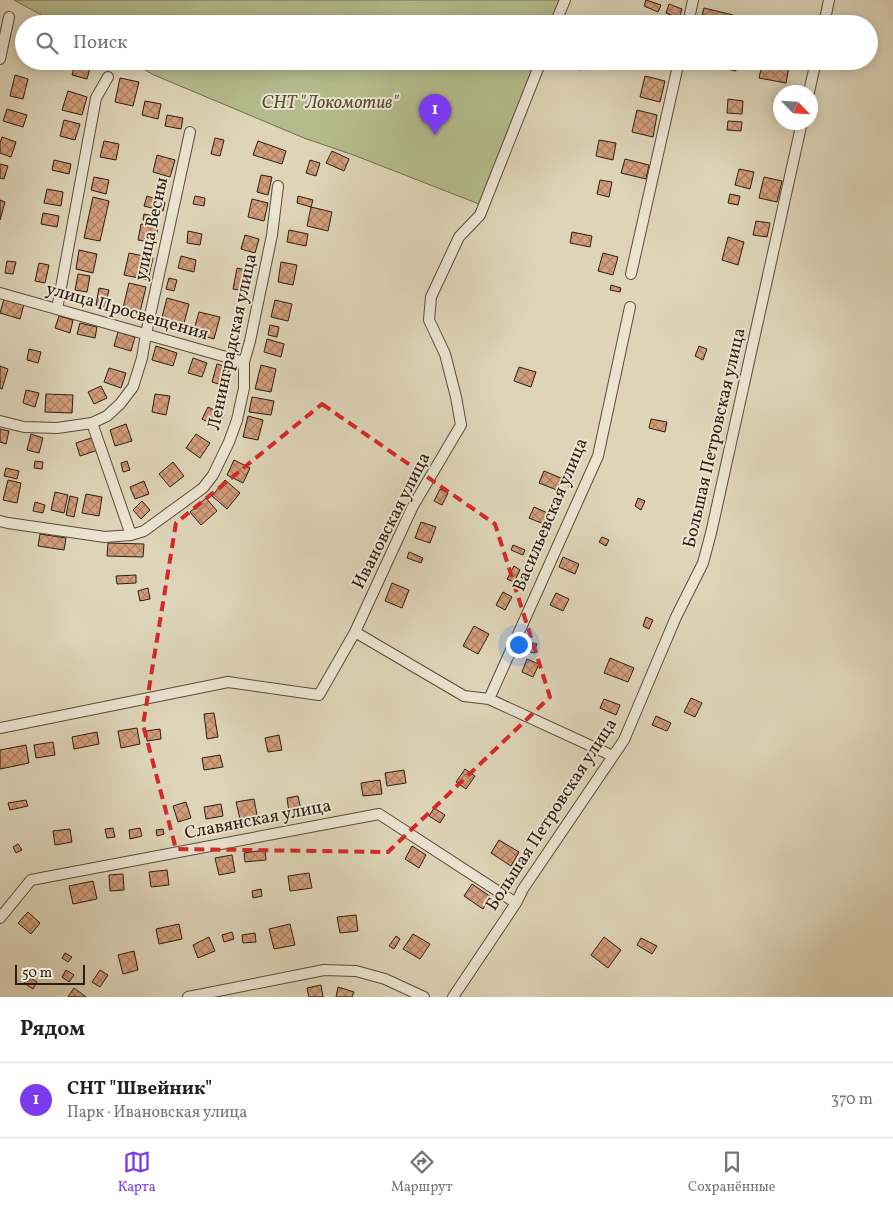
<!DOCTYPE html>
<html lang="ru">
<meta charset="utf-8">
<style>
body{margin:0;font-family:Vollkorn,serif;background:#f2f2f2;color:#202124}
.compass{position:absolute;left:773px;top:85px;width:45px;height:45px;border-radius:50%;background:#fff;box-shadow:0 2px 12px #0003;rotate:115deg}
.scale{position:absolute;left:15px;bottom:12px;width:70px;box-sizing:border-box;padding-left:5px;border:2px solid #2e1d11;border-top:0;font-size:14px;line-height:18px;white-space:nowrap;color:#2e1d11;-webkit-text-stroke:4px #eae4d1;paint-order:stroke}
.you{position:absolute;left:518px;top:644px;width:18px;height:18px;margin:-12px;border:4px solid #fff;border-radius:50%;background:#1a73e8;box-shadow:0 0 0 8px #1a73e833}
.badge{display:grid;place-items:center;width:32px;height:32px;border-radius:50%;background:#7c3aed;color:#fff;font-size:16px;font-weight:700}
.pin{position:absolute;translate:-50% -41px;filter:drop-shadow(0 1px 2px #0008)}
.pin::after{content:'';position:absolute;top:26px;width:18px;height:15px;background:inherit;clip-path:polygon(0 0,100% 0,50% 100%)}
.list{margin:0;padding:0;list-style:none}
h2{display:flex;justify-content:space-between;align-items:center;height:65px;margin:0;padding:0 20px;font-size:21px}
h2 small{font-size:16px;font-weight:400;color:#757577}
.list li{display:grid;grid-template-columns:32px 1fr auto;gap:15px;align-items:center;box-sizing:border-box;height:75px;padding:0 20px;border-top:1px solid #e0e0e0}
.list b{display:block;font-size:19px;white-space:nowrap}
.list p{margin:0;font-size:16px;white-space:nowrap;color:#757577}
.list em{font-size:16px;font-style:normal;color:#757577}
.icon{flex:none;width:28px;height:28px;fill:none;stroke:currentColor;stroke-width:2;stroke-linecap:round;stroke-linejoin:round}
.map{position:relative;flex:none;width:893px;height:997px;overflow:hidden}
.search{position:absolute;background:#fff;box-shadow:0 2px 12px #0003;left:15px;right:15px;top:15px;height:55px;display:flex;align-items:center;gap:12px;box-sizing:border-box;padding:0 18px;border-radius:28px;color:#757577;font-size:19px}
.sheet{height:140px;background:#fff}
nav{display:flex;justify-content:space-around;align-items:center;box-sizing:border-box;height:70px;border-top:1px solid #e0e0e0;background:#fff;font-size:14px;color:#757577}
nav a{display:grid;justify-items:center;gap:2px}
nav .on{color:#7c3aed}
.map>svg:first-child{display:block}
</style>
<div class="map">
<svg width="893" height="997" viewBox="0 0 893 997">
<defs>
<pattern id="building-cross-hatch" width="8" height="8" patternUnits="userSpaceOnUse" patternTransform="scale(1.25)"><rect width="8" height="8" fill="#d39e7b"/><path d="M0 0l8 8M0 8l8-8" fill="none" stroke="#ac8063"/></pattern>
</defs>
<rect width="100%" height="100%" fill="#ded5b8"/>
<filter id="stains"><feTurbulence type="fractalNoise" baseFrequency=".004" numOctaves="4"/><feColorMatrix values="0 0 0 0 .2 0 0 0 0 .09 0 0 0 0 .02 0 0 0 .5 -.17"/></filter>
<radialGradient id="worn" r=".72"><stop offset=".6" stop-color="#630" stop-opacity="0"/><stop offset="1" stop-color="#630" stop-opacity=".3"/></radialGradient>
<path fill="#b4bc8d" stroke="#716c4f" d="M14,0H560L551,24H58Z
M129,61H536L479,204L356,156L304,138L154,75Z"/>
<path fill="url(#building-cross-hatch)" stroke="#2e1d11" d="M646,0L661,5L658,12L644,6Z
M669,4L682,9L679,18L666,13Z
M704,8L733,15L731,24H700Z
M23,35L24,36V54L19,53Z
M76,61H92L87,79L72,75Z
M566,61H582L581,70L565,68Z
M724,61H739L736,71L722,68Z
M763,61H790L786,83L759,78Z
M15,75L28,79L23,99L10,96Z
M645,76L665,81L660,102L640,97Z
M120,78L139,82L133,106L115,102Z
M68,91L87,97L82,115L62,110Z
M728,99L743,101L742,114L727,113Z
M145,101L161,104L158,119L142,115Z
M7,109L27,115L23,127L3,121Z
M637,110L657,115L653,137L632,132Z
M167,115L183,118L181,129L165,126Z
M64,120L80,124L75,140L60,136Z
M728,121L742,122L741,131L727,130Z
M2,137L16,142L11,157L0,153V143Z
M215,138L224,140L220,156L211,154Z
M599,140L616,143L613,160L596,156Z
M104,141L119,144L116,160L100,157Z
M258,141L286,151L282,164L253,155Z
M332,151L349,159L344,171L326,163Z
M157,155L175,160L170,177L153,172Z
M625,159L649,165L646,179L621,173Z
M54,160L71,164L69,174L52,170Z
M310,160L320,163L316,176L306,173Z
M0,164L8,166L4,179L0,178Z
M739,169L754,172L750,189L735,185Z
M261,175L272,177L268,195L257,192Z
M94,177L109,180L106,194L91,190Z
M764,177L782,181L777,202L759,198Z
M600,180L612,182L609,197L597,194Z
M47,189L63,192L61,206L44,203Z
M730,194L740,196L738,205L728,203Z
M147,196L165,202L163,211L144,206Z
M195,196L205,198L204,206L193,204Z
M298,196L313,200L311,207L297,203Z
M93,197L109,201L100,241L84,238Z
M252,199L268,203L264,221L248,217Z
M0,200L5,202L0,220Z
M311,207L332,212L328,231L307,226Z
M43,213L59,216L57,227L41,224Z
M144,214L158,217L157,223L143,220Z
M756,221L770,223L767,237L753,235Z
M141,224L158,227L155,243L138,240Z
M289,230L308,234L306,246L287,242Z
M188,231L202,234L200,245L187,243Z
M572,232L592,236L590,247L570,243Z
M245,235L259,239L255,253L241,249Z
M728,237L744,242L738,265L722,260Z
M79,250L97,254L93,273L76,269Z
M129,253L153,258L148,280L124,275Z
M603,253L618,257L613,275L598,271Z
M181,256L196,260L194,272L178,268Z
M7,261L16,262L13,274L5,273Z
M281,262L297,265L293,285L278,282Z
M39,263L49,265L45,283L35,281Z
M237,268L250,271L246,291L233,289Z
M78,274L90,276L87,292L75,290Z
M169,278L177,280L174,291L166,289Z
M129,283L146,287L140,312L123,308Z
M611,285L621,288L620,292L610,290Z
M99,288L109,290L105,307L96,305Z
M167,298L189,304L182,331L160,325Z
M4,299L24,304L20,319L0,313Z
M275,300L292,304L288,321L271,317Z
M199,312L220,317L214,339L193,333Z
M59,316L73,320L70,333L55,328Z
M234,318L243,321L238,338L230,336Z
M80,323L97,327L95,338L77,334Z
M270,325L279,327L277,337L268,335Z
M118,332L135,337L131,351L114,346Z
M267,339L284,344L281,357L264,352Z
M156,346L177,353L173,366L152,360Z
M699,346L707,349L703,360L695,356Z
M29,349L41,352L38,363L27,360Z
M193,358L207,363L202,377L188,373Z
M217,364L230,368L225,386L212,382Z
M261,365L276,369L271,392L255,389Z
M0,366L8,369L2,389L0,388Z
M519,367L536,372L531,387L514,381Z
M109,368L126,373L121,388L104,382Z
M101,386L107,398L94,404L88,392Z
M26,390L39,393L35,407L23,403Z
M46,394L73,395L72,413L45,412Z
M155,394L170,396L166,415L152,412Z
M252,397L274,401L271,415L249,412Z
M208,407L224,415L217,427L202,419Z
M248,416L263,420L258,440L243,437Z
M651,419L667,422L665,432L649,428Z
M126,424L132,441L115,446L110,430Z
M0,429L9,431L6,444L0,442Z
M31,434L43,438L39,453L27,450Z
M196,434L210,443L200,458L186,448Z
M94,437L98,450L80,456L76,443Z
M234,460L250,468L243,483L227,475Z
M35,461L43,462L42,469L34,468Z
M127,461L130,470L123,472L121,463Z
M173,462L184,476L170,487L159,474Z
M6,468L19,471L17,479L4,476Z
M544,471L561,478L557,490L539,483Z
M8,480L21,483L17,503L3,500Z
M225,480L240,493L227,509L212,496Z
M144,481L149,494L135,499L130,487Z
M440,489L448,493L442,505L434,501Z
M55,492L68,495L64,513L51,510Z
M86,494L102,497L99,516L82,513Z
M70,496L78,498L74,517L66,515Z
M206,498L217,511L201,525L190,512Z
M638,498L645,501L641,510L635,506Z
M142,501L150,510L141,519L133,510Z
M35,502L45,505L43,513L33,511Z
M534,507L550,514L546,525L529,518Z
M421,522L436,527L430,543L415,538Z
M40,534L66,538L64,550L38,546Z
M602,537L609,540L606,546L599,542Z
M108,543L144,544L143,557L107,556Z
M513,545L525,550L523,555L511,550Z
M409,552L423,558L421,563L407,558Z
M563,557L579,564L575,574L559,567Z
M514,566L520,570L514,582L507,579Z
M136,575V583L117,584L116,576Z
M392,583L409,590L402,608L385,601Z
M148,588L150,599L140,601L138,591Z
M503,592L512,597L505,610L496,605Z
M556,593L569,599L563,611L550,605Z
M646,617L653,620L649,629L643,626Z
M474,626L489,634L478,654L463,646Z
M527,641L537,644L534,653L524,650Z
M610,658L634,668L628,682L604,673Z
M527,659L539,664L533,677L522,672Z
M691,698L702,703L695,717L684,712Z
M604,699L620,705L616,715L600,708Z
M214,713L218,737L207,739L204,714Z
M656,716L671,723L667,731L652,725Z
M137,728L140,744L121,748L118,731Z
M160,729L161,739L147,741L146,731Z
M97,732L99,744L74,749L72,737Z
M279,735L282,750L268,752L265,738Z
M53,742L55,755L36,758L34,745Z
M26,745L29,763L0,769V750Z
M220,755L223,767L204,770L202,758Z
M465,769L475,776L466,789L456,782Z
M404,770L406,783L387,786L385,773Z
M380,780L382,794L363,796L361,783Z
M298,796L301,810L289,812L287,798Z
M254,799L257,815L240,819L236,802Z
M26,800L28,806L10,810L8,803Z
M186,802L191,818L178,822L173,806Z
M221,804L223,816L206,819L204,807Z
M434,808L445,815L440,823L429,816Z
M113,828L115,837L107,838L105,829Z
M140,828L142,836L130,839L129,830Z
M70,829L72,842L55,845L53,831Z
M163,829L164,834L157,836L156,830Z
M499,840L519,852L511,866L491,853Z
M18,844L22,850L16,853L13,847Z
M412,846L426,855L419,868L405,859Z
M265,850L266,860L245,862L244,853Z
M232,855L235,872L219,875L215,858Z
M167,870L169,885L151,887L149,872Z
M309,873L312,888L290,891L288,876Z
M123,874L124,890L110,891L109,875Z
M93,881L97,899L73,904L69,886Z
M472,884L491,897L483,909L464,896Z
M261,889L262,896L253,898L252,891Z
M28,912L40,923L31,934L18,923Z
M356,915L358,931L340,933L337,917Z
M179,924L182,939L159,944L156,929Z
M290,924L295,945L274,949L269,929Z
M232,932L234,939L224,942L222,935Z
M255,933L256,942L243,943L242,935Z
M413,934L430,944L420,959L403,949Z
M396,936L400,939L394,949L389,946Z
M209,937L215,951L198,958L193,945Z
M604,937L621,950L608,968L591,955Z
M641,938L657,946L652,954L637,945Z
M134,951L138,970L123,974L118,955Z
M65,953L72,957L68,962L62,958Z
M66,970L74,975L69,982L62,977Z
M100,970L108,975L100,987L92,982Z
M29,977L37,982L33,989L24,983Z
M321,985L323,997H309L307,988Z
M338,987L354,992L352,997H336Z
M74,988L86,997H68Z"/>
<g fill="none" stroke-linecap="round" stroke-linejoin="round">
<defs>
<path id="street" d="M555,24L565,0
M688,24L693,0
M824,24L829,0
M0,59L9,17
M809,92L816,61
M631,274L679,61
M0,293L244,362
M57,309L96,98L108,77
M0,421L24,427L57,428L92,423L107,416L120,404L133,387L142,358L146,334L190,132
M92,423L131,535
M0,521L8,523L105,537L131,535L144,531L203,488L213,475L229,442L237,420L244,388V362L250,341L272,235L278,186
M355,632L464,696L489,699L613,756
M489,699L598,456L630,307
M0,728L228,682L319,695L355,632L413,506L461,425L456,397L445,354L429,320L431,297L459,237L480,215L541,61
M0,918L31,880L379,814L516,903
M188,997L324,970L356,971L385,979L424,997
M453,997L516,903L523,889L624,740L676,617L703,563L711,533L802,122"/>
</defs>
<use href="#street" stroke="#5a4b3b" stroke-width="12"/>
<use href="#street" stroke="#eae4d1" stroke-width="10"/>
</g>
<path fill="none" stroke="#d62828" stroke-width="4" stroke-dasharray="10 6" stroke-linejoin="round" d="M322,404L495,524L550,697L388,852L176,849L143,725L176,523Z"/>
<g text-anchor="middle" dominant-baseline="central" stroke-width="4" stroke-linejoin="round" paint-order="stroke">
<g font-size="18" font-style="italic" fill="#564d36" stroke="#eae4d1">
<text x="330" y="103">СНТ "Локомотив"</text>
</g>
<g font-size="18" fill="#2e1d11" stroke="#eae4d1">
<text transform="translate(152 229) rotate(-78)">улица Весны</text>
<text transform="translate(127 312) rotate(16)">улица Просвещения</text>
<text transform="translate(233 342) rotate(-78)">Ленинградская улица</text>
<text transform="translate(715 438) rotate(-77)">Большая Петровская улица</text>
<text transform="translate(551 515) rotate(-67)">Васильевская улица</text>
<text transform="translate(392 521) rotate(-63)">Ивановская улица</text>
<text transform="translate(552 815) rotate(-57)">Большая Петровская улица</text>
<text transform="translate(258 820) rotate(-11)">Славянская улица</text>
</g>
</g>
<rect width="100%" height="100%" filter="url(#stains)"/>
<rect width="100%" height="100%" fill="url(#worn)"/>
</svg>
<svg class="compass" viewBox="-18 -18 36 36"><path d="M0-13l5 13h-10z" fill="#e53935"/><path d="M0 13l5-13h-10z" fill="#757577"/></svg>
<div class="scale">50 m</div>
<div class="you"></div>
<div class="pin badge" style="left:435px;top:135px">1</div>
<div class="search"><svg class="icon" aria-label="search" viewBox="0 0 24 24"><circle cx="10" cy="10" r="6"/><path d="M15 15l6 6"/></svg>Поиск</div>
</div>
<section class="sheet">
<h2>Рядом<small></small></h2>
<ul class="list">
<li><span class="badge">1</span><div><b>СНТ &quot;Швейник&quot;</b><p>Парк · Ивановская улица</p></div><em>370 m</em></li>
</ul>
</section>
<nav>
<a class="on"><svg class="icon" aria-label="map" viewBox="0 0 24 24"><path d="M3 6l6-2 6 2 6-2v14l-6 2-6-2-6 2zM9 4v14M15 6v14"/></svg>Карта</a>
<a><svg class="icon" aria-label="directions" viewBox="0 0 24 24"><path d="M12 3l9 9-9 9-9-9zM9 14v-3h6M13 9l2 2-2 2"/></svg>Маршрут</a>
<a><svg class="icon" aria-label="saved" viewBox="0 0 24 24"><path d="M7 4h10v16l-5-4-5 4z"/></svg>Сохранённые</a>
</nav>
